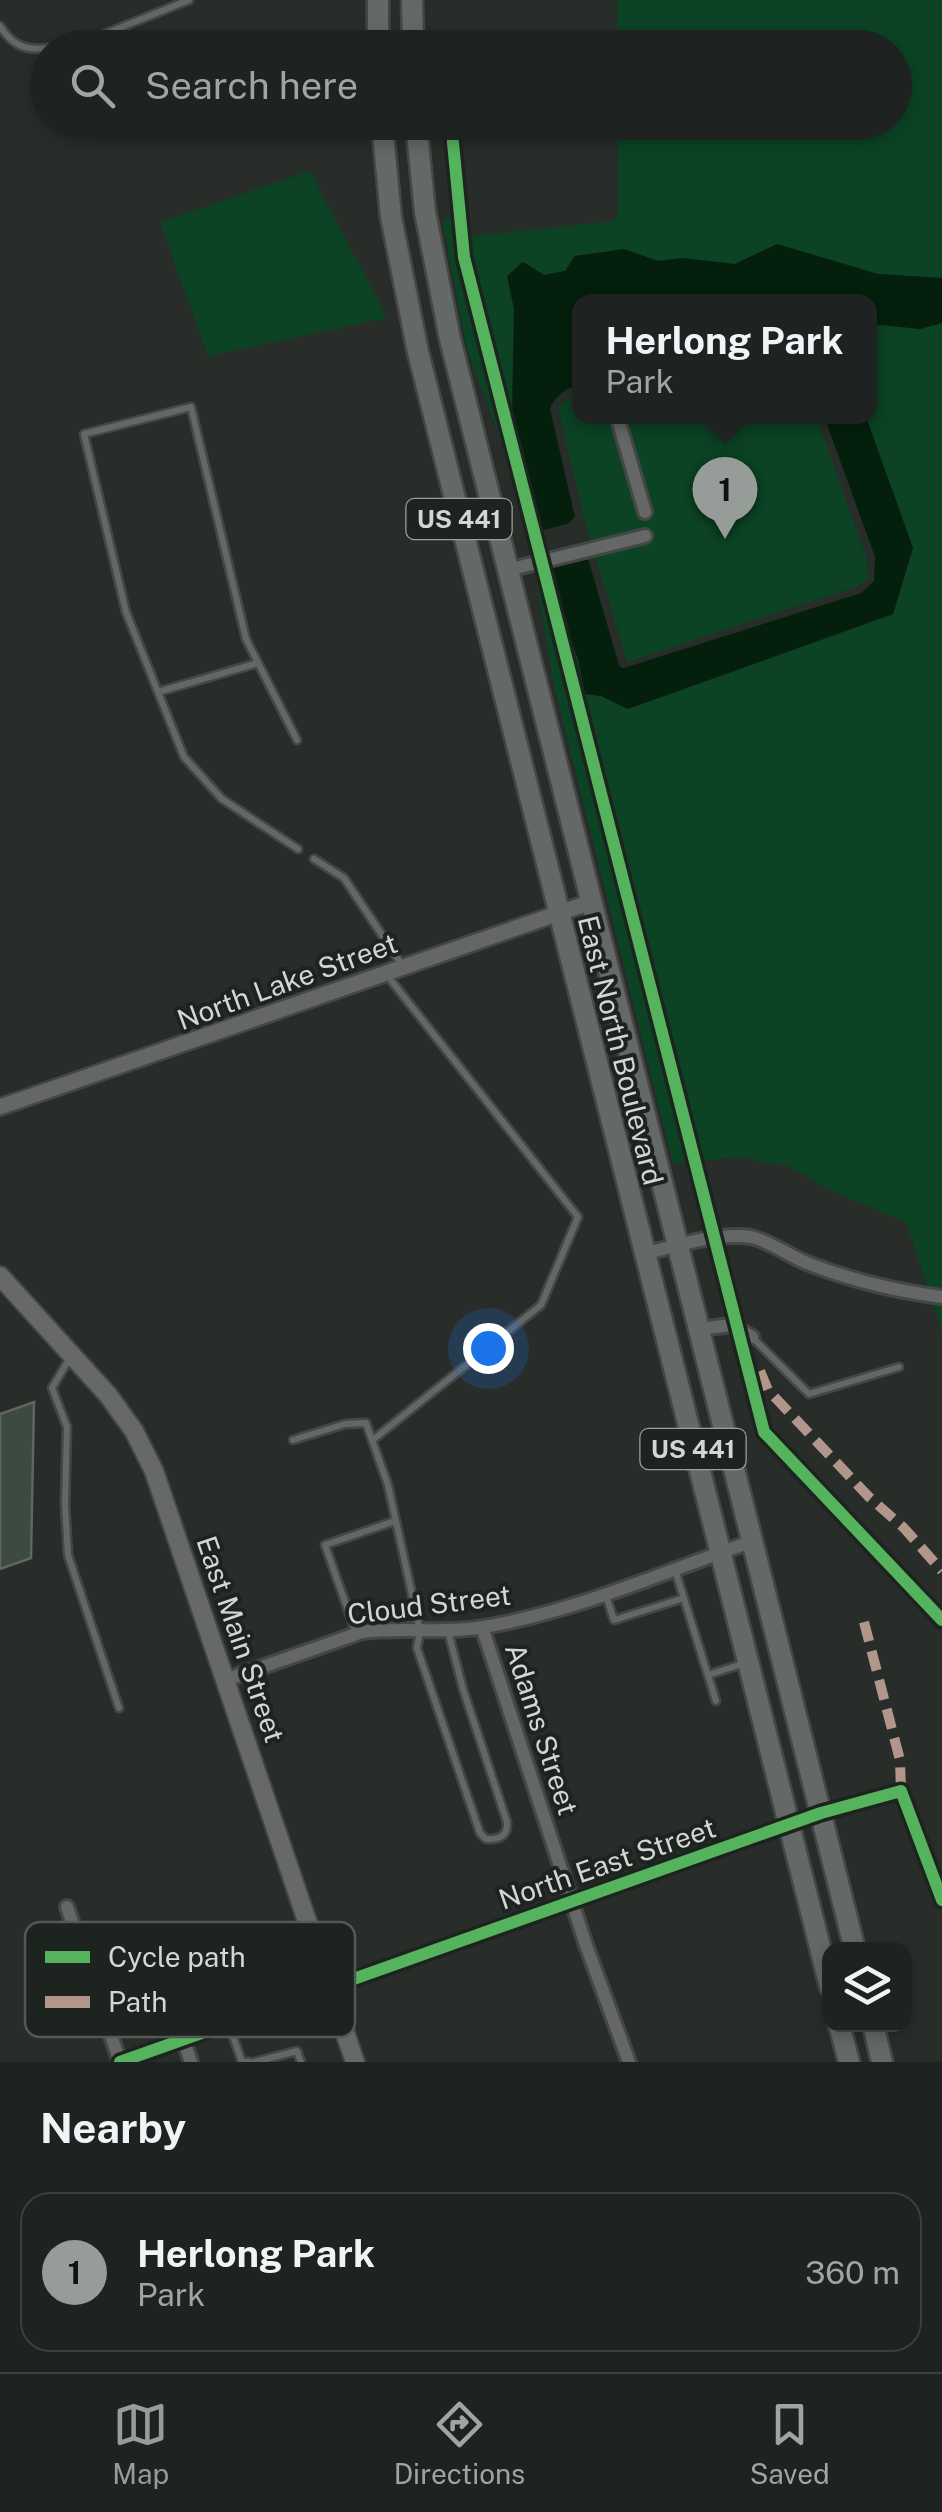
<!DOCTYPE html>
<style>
body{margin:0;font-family:"Public Sans",sans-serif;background:#262a29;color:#f1f3f6}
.controls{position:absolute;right:30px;bottom:30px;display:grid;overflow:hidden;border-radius:20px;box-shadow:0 5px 15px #0003}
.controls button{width:90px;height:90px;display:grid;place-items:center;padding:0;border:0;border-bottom:2px solid #3c3f3e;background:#1e2220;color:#f1f3f6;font:50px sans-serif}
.you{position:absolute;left:488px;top:1348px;width:35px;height:35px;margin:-25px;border:8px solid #fff;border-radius:50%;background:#1a73e8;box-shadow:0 0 0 15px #1a73e833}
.badge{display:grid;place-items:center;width:65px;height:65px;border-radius:50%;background:#969c98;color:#111;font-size:32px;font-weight:700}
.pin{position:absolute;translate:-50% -82px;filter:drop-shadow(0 2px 5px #0008)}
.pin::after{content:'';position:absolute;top:52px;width:35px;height:30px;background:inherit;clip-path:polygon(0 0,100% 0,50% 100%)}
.popup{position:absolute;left:572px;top:294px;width:305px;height:130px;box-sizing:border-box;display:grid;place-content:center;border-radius:20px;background:#1e2220;filter:drop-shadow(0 2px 8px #0005);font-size:32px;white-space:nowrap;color:#a1a4a5}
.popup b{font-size:38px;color:#f1f3f6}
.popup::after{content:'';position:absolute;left:50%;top:100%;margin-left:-20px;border:20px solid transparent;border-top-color:#1e2220}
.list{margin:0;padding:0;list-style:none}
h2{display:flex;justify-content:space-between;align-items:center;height:130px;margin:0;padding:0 40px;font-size:42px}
h2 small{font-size:32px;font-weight:400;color:#a1a4a5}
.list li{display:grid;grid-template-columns:65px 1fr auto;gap:30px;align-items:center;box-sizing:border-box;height:160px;margin:0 20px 20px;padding:0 20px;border:2px solid #3c3f3e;border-radius:30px}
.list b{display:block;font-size:38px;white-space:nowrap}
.list p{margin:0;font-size:32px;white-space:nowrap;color:#a1a4a5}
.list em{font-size:32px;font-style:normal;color:#a1a4a5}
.icon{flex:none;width:55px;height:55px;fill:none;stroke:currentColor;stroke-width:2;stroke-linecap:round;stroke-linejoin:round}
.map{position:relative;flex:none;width:942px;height:2062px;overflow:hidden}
.search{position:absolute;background:#1e2220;box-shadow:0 5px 15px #0003;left:30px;right:30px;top:30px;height:110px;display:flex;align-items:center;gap:25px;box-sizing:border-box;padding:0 35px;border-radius:55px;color:#a1a4a5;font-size:38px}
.sheet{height:310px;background:#1e2220}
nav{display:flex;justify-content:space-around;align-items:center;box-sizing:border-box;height:140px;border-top:2px solid #3c3f3e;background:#1e2220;font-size:28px;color:#a1a4a5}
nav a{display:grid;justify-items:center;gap:5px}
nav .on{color:#969c98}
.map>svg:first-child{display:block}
</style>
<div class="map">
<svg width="942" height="2062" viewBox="0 0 942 2062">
<rect width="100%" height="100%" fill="#282d2a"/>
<path fill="#0b4324" d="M617,0H942V278L878,274L777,244L735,264L682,258L658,261L624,250L575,256L565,271L543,275L507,276L514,309L511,469L466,346L442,219L457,217L459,233L466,237L613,221L618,214L617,123L894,122V48L617,47Z
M310,171L387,318L208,356L160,222Z
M942,323V1331L906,1222L832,1191L788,1166L736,1157L673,1164L553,681L538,591L552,590L578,659L585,694L601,696L628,709L893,614L913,548L866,417L870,416V328L873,324L920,329Z
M580,391V416L816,417L867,559L868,578L859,586L627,662L584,518L558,407Z"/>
<path fill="#041f0c" d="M777,244L878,274L942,278V323L920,329L873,324L870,328V302H580V384C568,387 554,396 550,409L575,517L567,524L535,532L511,469L514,309L507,276L523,262L544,275L565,271L575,256L624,249L658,261L682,258L735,264Z
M824,416L866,417L913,548L893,614L628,709L601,696L585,694L578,659L544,564L587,555L616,655L620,667L624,668L861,593L874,581L875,557Z"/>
<path fill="#3c4a42" stroke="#626663" stroke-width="2.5" d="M34,1402L31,1558L0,1569V1414Z"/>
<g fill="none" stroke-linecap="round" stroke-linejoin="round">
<defs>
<path id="service" d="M0,26C12,45 25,51 48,48
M51,48L102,35L189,0
M158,692L258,663
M297,740L246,639L191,407L84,434L126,612L184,757L222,799L298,849
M314,859L344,878L402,965
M753,1338L809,1394L899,1367
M71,1356L52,1388L67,1427L65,1505L68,1555L119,1708
M374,1439L541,1305L578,1217L386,974
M293,1440L345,1424L366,1423L388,1485L420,1631L417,1648L480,1833L486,1839C499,1840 508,1836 507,1822L463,1689L448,1631
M675,1570L716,1701
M606,1596L614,1620L684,1598
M356,1633L325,1545L395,1521
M708,1675L745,1663
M229,2025L242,2062H250
M255,2062L297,2051L301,2062"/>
<path id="minor" d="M617,416L645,512
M508,570L645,536
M644,1254C674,1246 720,1232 751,1237C770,1241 789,1256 807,1263C850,1280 896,1291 942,1297
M699,1329L731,1325L752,1337
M482,1627L586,1945L629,2062
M225,1680L362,1632C403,1627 443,1634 484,1627C577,1611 664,1572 753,1541
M67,1907L120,2062
M183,2039L191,2062
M120,2062L821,1813L901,1791L942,1900"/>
<path id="tertiary" d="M0,1107L591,902"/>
<path id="secondary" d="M0,1276L108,1395L134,1431L154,1471L355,2062"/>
<path id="primary" d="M378,0V48
M412,0L413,48
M382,122L391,217L418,352L830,1987
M416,122L425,212L450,339L855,1950
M839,2024L849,2062
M873,2024L882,2062"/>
</defs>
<use href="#service" stroke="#444745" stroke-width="11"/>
<use href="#minor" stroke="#444745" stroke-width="18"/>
<use href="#tertiary" stroke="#444745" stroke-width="20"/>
<use href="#secondary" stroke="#444745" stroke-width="22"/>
<use href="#primary" stroke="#444745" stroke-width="25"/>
<use href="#service" stroke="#646766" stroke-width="6"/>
<use href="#minor" stroke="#646766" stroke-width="12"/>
<use href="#tertiary" stroke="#646766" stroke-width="15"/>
<use href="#secondary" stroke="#676967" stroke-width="18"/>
<use href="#primary" stroke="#646866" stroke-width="20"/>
<path stroke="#b2968c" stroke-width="10" stroke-dasharray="20 10" stroke-linecap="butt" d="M760,1371L768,1390L869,1497L904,1528L942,1571
M864,1622L900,1760L901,1791"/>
<defs>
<path id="cycleway" d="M451,122L464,257L764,1432L942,1620
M120,2062L821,1813L901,1791L942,1900"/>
</defs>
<use href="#cycleway" stroke="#1d241f" stroke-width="19"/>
<use href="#cycleway" stroke="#56b35d" stroke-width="12"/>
</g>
<g text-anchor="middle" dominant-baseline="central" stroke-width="8" stroke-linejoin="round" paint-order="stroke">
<g fill="#1d241f" stroke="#9ca19e" stroke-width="2.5">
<rect x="406.5" y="499" width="105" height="40" rx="8"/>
<rect x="640.5" y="1429" width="105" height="40" rx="8"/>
</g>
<g font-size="25" font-weight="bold" fill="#d2d7d4">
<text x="459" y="519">US 441</text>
<text x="693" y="1449">US 441</text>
</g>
<g font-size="28" fill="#d2d7d4" stroke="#1d241f">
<text transform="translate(287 981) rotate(-20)">North Lake Street</text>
<text transform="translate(621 1050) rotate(76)">East North Boulevard</text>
<text transform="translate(429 1604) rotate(-7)">Cloud Street</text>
<text transform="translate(241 1639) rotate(71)">East Main Street</text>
<text transform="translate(542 1729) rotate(72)">Adams Street</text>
<text transform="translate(607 1863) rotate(-19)">North East Street</text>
</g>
</g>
<rect x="25" y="1922" width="330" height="115" rx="15" fill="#1d241f" stroke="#535a55" stroke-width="2.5"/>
<rect x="45" y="1951" width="45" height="12" fill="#56b35d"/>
<rect x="45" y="1996" width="45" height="12" fill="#b2968c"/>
<g font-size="28" fill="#d2d7d4">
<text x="108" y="1967">Cycle path</text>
<text x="108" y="2012">Path</text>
</g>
</svg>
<div class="controls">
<button><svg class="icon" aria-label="layers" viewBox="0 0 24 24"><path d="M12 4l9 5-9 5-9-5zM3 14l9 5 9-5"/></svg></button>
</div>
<div class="you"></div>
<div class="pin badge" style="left:725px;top:539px">1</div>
<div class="popup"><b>Herlong Park</b>Park</div>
<div class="search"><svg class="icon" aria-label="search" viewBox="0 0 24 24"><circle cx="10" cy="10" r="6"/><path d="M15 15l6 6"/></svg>Search here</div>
</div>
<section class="sheet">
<h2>Nearby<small></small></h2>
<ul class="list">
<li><span class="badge">1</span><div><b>Herlong Park</b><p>Park</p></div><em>360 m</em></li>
</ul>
</section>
<nav>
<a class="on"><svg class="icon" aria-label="map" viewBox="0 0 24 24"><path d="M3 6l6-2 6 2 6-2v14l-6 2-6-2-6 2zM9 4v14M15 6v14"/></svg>Map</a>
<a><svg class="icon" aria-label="directions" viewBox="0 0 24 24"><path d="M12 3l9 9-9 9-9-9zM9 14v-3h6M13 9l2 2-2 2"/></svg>Directions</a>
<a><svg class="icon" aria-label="saved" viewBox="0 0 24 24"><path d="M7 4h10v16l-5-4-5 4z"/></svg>Saved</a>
</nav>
